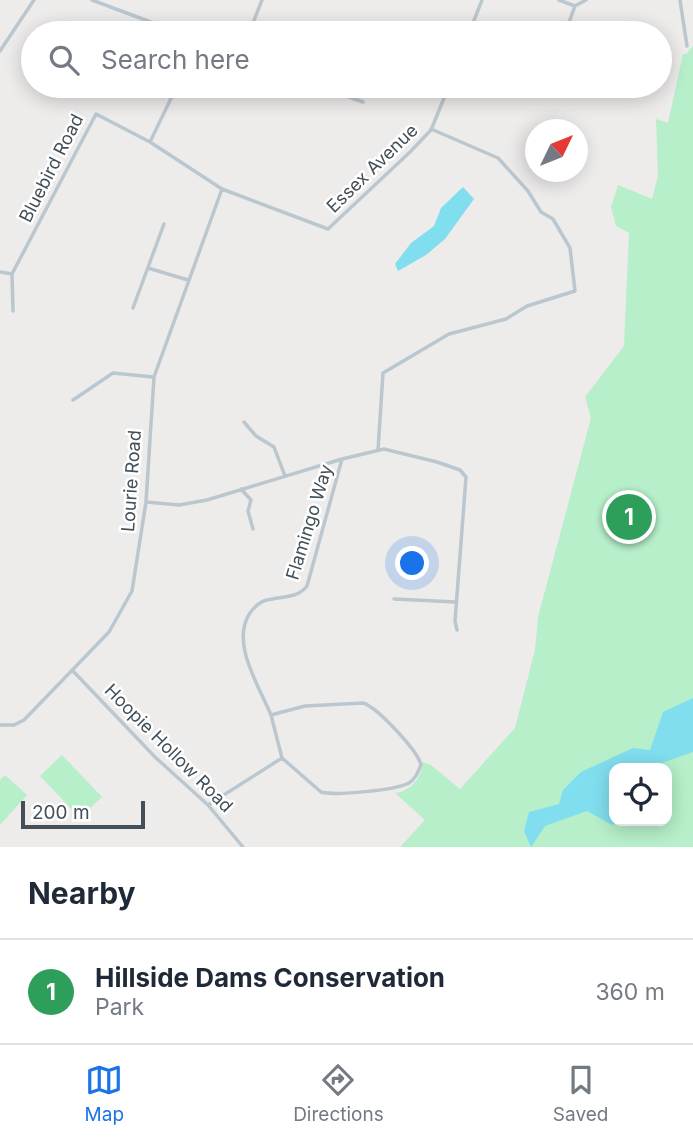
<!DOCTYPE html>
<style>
body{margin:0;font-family:Inter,sans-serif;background:#f6f6f7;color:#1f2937}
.controls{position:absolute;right:21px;bottom:21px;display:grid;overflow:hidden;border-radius:14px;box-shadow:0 4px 18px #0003}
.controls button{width:63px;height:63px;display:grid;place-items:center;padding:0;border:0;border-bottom:2px solid #e0e1e3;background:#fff;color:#1f2937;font:35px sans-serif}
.compass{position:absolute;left:525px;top:119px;width:63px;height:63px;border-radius:50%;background:#fff;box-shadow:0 4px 18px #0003;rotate:47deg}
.scale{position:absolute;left:21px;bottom:18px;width:124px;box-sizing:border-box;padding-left:7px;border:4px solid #435059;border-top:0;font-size:19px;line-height:24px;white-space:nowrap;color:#435059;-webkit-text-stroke:5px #fff;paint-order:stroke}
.you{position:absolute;left:413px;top:564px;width:24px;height:24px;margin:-18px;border:5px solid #fff;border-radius:50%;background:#1a73e8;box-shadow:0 0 0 10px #1a73e833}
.badge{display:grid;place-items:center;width:46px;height:46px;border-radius:50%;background:#1a73e8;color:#fff;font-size:23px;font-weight:700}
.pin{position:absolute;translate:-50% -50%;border:4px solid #fff;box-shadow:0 2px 7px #0006}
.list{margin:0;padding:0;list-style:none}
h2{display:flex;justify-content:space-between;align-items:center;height:91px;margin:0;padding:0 28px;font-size:30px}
h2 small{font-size:23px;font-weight:400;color:#747a83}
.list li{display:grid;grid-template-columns:46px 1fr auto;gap:21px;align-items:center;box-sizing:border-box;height:105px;padding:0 28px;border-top:2px solid #e0e1e3}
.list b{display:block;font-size:26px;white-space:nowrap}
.list p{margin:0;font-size:23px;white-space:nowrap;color:#747a83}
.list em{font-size:23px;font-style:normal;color:#747a83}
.icon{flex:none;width:38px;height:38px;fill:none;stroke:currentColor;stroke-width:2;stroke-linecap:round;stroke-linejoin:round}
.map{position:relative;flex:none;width:693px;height:847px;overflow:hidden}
.search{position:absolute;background:#fff;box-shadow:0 4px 18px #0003;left:21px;right:21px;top:21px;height:77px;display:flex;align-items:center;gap:18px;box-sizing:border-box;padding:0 24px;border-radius:38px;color:#747a83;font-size:26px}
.sheet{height:196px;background:#fff}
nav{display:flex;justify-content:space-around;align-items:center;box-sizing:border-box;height:98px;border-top:2px solid #e0e1e3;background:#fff;font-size:19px;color:#747a83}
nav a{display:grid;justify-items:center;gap:4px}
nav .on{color:#1a73e8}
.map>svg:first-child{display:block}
</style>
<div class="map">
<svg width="693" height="847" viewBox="0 0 693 847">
<rect width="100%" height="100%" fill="#eeebeb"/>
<path fill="#b6efc9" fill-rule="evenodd" d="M693,46V847H400L425,820L395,793C411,791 418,781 423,766L421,764L423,762L431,765L460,789L515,728L535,650L538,617L591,418L585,397L624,346L629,233L616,226L611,207L618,185L652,199L658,176L656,119L668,123L683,54H686ZM614,768H667V821H614Z
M62,755L102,797L80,818L40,776Z
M5,775L27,795L0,825V780Z"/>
<path fill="#81deee" d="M463,187L474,199L445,239L426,255L398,271L395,264L411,243L434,226L441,208Z
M693,698V752L662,763V768H614V821H620L612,825L587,811L545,826L531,847L524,831L529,812L559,804L563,790L581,772L633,748L650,750L663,712Z"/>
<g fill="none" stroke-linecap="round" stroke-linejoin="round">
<path stroke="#bbc7cf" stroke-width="3.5" d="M92,0L180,33
M559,0L575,6
M680,0L687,46
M575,6L586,0
M249,33L262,0
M469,33L482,0
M565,33L575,6
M0,51L34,0
M319,86L363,102
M543,88L544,86
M150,142L177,86
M148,268L188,280
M0,272L12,274
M133,308L164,224
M13,311L12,274L96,114L150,142L222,189L328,229L410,152L431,130L449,86
M73,400L113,373L153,377
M244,422L256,436L274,447L285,476
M378,450L383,373L449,334L506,319L527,306L575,291L570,248L553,219L541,212L528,191L498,158L431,129
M241,489L251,500L248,511L253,529
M146,502L179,505L207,500L342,459L384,449L437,462L460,470L466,477L455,621L457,630
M394,599L456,602
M73,671L155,757L208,805L243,847
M363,703C377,707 418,751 421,765C418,772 416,778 409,783C396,790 336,796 321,792L282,758L271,715L305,706Z
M271,715C259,686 230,642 250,613C254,607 259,602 267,600C281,596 297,599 307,586L342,459
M0,725H14L24,720L109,632L132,591L146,502L154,377L222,189
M208,805L282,758"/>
</g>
<g text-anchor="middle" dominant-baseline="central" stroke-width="5" stroke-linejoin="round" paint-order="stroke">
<g font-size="18" fill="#435059" stroke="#fff">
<text transform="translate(51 168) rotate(-63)">Bluebird Road</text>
<text transform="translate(372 168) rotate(-44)">Essex Avenue</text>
<text transform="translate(131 481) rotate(-86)">Lourie Road</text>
<text transform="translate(309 522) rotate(-73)">Flamingo Way</text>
<text transform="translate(169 748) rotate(45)">Hoopie Hollow Road</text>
</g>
</g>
</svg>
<div class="controls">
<button><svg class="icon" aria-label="locate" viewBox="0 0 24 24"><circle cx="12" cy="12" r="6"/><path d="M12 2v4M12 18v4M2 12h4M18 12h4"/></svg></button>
</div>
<svg class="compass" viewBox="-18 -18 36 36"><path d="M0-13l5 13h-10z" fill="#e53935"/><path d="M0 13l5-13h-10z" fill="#747a83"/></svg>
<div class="scale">200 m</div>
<div class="you"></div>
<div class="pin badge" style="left:629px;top:517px;background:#2e9e5b">1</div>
<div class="search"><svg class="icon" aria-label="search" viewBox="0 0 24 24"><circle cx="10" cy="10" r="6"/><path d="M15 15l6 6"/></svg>Search here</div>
</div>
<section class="sheet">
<h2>Nearby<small></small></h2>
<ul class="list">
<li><span class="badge" style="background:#2e9e5b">1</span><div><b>Hillside Dams Conservation</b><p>Park</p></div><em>360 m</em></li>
</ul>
</section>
<nav>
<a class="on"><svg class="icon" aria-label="map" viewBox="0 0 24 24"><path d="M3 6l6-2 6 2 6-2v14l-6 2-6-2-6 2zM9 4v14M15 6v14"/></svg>Map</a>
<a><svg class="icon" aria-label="directions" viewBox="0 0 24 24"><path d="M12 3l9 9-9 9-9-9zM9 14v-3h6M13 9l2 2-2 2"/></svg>Directions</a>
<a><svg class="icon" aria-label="saved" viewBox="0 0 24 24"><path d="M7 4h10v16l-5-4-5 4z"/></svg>Saved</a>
</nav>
